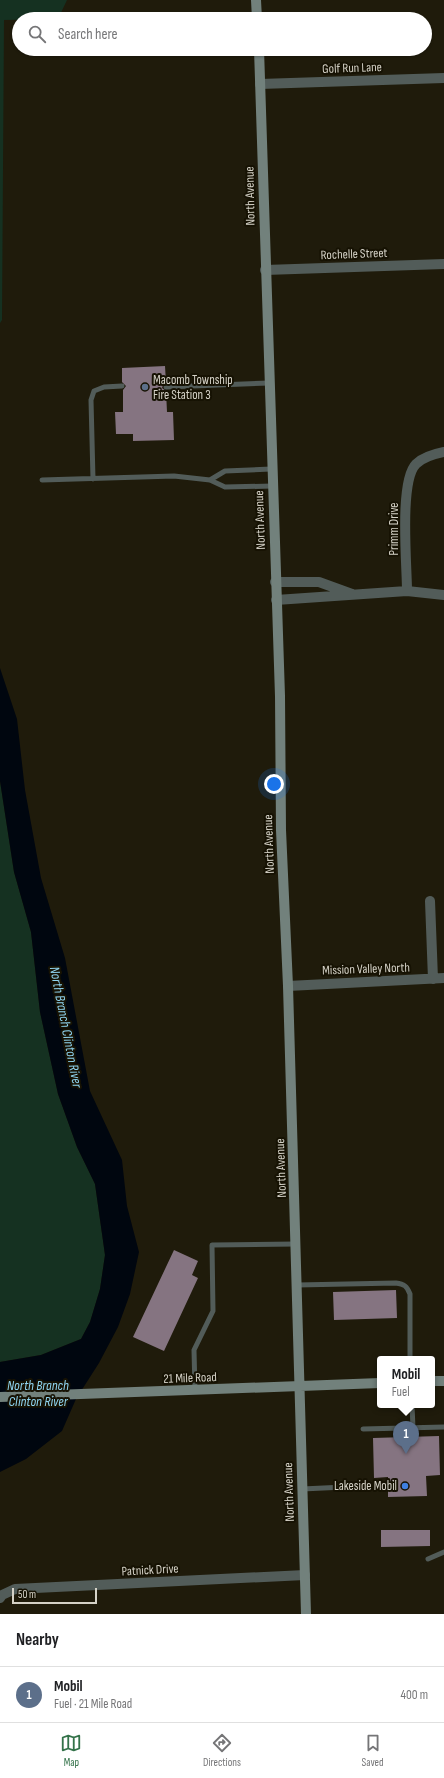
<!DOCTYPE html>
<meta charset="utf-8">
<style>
body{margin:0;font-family:"Sofia Sans Condensed",sans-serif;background:#f6f6f6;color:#202124}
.scale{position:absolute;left:12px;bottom:10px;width:85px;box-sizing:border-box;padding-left:4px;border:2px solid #d5d2c7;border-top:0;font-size:11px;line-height:14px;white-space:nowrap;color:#d5d2c7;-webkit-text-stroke:3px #161203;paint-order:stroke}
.you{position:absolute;left:274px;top:784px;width:14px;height:14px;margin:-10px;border:3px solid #fff;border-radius:50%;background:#1a73e8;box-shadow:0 0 0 6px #1a73e833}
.badge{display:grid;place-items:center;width:26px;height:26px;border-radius:50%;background:#337249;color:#fff;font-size:13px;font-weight:700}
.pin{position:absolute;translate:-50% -33px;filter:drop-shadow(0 1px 2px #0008)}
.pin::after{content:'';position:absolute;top:21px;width:14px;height:12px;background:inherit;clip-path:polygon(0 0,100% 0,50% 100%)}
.popup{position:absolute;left:377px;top:1356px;width:58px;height:52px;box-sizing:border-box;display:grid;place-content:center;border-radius:4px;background:#fff;filter:drop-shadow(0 1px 3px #0005);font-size:13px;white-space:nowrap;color:#757577}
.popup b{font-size:15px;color:#202124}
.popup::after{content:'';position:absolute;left:50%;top:100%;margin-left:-8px;border:8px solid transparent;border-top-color:#fff}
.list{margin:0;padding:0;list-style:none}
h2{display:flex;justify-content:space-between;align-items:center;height:52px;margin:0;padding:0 16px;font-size:17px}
h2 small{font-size:13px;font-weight:400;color:#757577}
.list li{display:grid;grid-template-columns:26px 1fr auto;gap:12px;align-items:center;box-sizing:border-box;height:56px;padding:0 16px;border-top:1px solid #e0e0e0}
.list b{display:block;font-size:15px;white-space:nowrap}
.list p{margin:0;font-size:13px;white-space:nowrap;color:#757577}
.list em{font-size:13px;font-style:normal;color:#757577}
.icon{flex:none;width:22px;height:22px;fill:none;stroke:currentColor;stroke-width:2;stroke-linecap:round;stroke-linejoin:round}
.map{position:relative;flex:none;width:444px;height:1614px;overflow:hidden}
.search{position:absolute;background:#fff;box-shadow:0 1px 3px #0004;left:12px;right:12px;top:12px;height:44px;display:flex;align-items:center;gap:10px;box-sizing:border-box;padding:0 14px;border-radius:22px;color:#757577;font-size:15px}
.sheet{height:108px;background:#fff}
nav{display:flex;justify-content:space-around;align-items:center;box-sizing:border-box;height:56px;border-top:1px solid #e0e0e0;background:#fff;font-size:11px;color:#757577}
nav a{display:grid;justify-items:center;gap:2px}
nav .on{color:#337249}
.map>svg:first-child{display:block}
</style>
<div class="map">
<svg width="444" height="1614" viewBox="0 0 444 1614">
<rect width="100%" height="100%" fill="#1f1b0b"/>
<path fill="#153121" d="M0,0H67L58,19L4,20L2,320L0,323Z
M0,781L14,872L31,932L40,1012L58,1094L77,1147L95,1184L105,1255L100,1289L90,1322L81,1339L41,1355L0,1362Z"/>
<path fill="#00060f" d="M0,668L17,719L25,790L41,878L65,958L90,1091L122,1160L127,1206L139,1252L130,1294L118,1327L99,1363L76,1399L62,1431L26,1459L0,1472V1362L41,1355L81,1339L90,1322L100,1289L105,1255L95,1184L77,1147L58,1094L40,1012L31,932L14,872L0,781Z"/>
<path fill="#857481" d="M165,366L166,383L163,385L162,388L166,391L167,412H173L174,440L133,441V434H116L115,412H123V390L126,386L122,382V368Z
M174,1250L198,1261L192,1275L198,1278L164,1351L133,1337Z
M396,1290L397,1318L334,1320L333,1292Z
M439,1436L440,1475L426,1476L427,1496L388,1497V1477L374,1478L373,1438Z
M381,1530H430V1546L381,1547Z"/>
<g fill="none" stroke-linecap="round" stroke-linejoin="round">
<path stroke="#525c59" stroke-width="5" d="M166,387L269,383
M93,479L91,400L94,391L104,387L122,386
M42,480L174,476L210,480L225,487L272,486
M210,480L225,471L271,469
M297,1285L396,1283C404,1284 407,1286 410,1294V1359
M195,1391L194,1350L213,1311L212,1245L296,1244
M412,1405L413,1428
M363,1429L444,1427
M302,1489L366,1486
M428,1559L444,1552"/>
<path stroke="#525c59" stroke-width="10" d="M260,84L444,78
M265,270L444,264
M275,582H319L352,594
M407,591C407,565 399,481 416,464C423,457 434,454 444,452
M276,600L407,591L444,595
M430,901L433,979
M288,986L444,978
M0,1598L2,1595L15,1589L305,1575"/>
<path stroke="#72817c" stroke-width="10" d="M256,0L257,19
M259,49L280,696L281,830L288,986L306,1614
M432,1381H444
M0,1397L380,1383"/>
</g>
<circle fill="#5c6f8a" stroke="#161203" stroke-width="1.5" cx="145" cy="387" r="4"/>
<circle fill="#3f7fe0" stroke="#161203" stroke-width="1.5" cx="405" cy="1486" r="4"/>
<g text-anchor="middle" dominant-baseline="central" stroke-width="4" stroke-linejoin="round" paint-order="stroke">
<g font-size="13" fill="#d5d2c7" stroke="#161203">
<text transform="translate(352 68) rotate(-2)">Golf Run Lane</text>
<text transform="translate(250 196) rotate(-91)">North Avenue</text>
<text transform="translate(354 254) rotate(-2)">Rochelle Street</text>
<text transform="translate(260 520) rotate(-92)">North Avenue</text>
<text transform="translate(394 529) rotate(-90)">Primm Drive</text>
<text transform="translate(269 844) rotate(-92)">North Avenue</text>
<text transform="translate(366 969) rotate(-2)">Mission Valley North</text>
<text transform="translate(281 1168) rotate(-92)">North Avenue</text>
<text transform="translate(190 1378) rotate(-2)">21 Mile Road</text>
<text transform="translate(289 1492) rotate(-92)">North Avenue</text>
<text transform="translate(150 1570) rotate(-3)">Patnick Drive</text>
</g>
<g font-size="13" fill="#d5d2c7" stroke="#161203" text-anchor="start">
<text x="153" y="380">Macomb Township<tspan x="153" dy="15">Fire Station 3</tspan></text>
<text x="397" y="1486" text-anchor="end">Lakeside Mobil</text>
</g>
<g font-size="14" font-style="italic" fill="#90d5f1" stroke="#161203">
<text transform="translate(66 1027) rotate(79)">North Branch Clinton River</text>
<text x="38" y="1385">North Branch<tspan x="38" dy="16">Clinton River</tspan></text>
</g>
</g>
</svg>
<div class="scale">50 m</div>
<div class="you"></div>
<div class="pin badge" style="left:406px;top:1454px;background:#5c6f8a">1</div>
<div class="popup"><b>Mobil</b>Fuel</div>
<div class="search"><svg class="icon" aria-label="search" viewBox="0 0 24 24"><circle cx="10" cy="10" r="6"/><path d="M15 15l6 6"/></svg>Search here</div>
</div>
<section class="sheet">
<h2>Nearby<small></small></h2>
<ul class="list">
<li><span class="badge" style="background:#5c6f8a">1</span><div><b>Mobil</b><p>Fuel · 21 Mile Road</p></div><em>400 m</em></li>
</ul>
</section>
<nav>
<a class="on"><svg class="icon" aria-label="map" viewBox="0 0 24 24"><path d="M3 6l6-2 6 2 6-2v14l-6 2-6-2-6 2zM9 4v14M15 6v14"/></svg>Map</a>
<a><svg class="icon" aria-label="directions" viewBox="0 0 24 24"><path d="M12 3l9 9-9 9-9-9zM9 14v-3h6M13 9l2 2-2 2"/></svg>Directions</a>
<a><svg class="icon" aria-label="saved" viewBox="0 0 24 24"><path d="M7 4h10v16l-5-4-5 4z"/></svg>Saved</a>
</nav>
